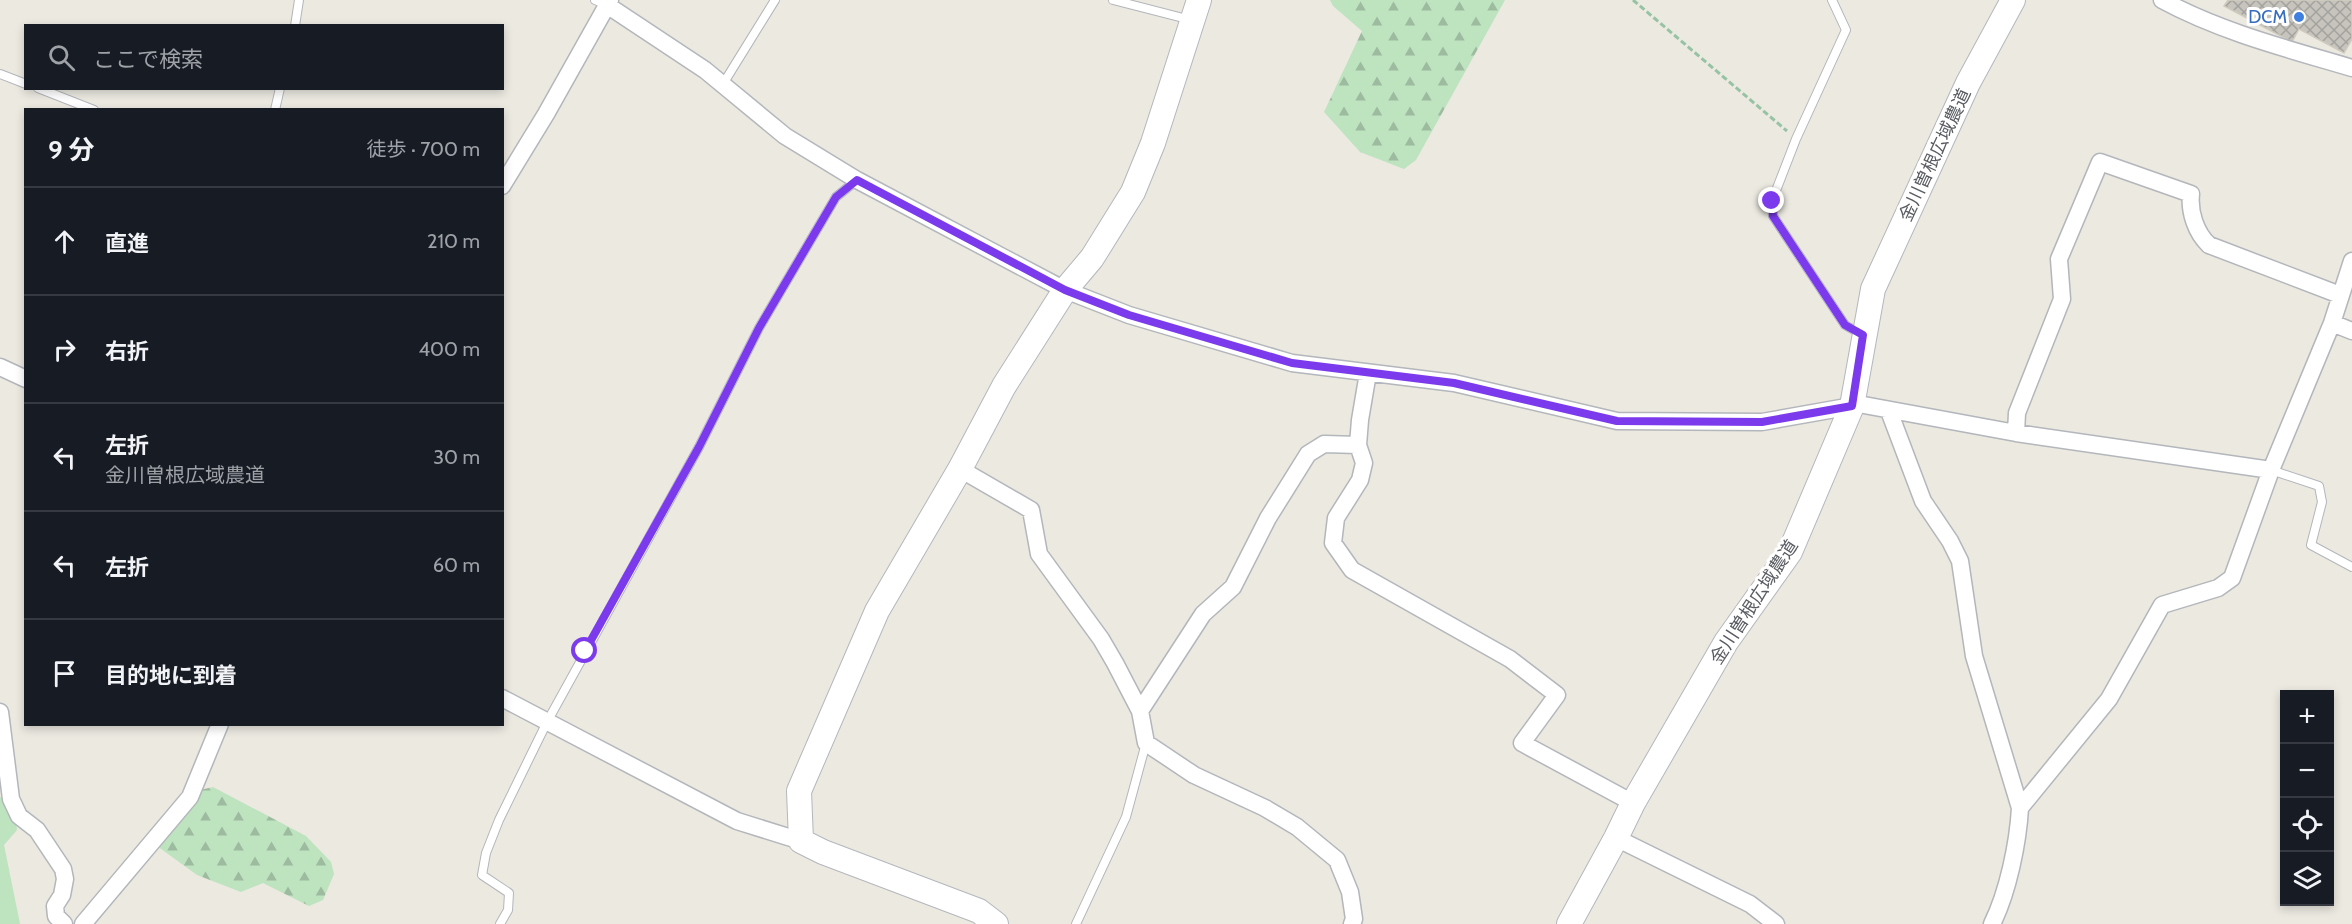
<!DOCTYPE html>
<html lang="ja">
<meta charset="utf-8">
<style>
body{margin:0;font-family:Cabin,"Noto Sans JP",sans-serif;background:#20242c;color:#f1f3f6}
.controls{position:absolute;right:18px;bottom:18px;display:grid;overflow:hidden;border-radius:0px;box-shadow:0 3px 9px #0003}
.controls button{width:54px;height:54px;display:grid;place-items:center;padding:0;border:0;border-bottom:2px solid #363941;background:#171b24;color:#f1f3f6;font:30px sans-serif}
.stop{position:absolute;width:18px;height:18px;margin:-14px;border:4px solid #7c3aed;border-radius:50%;background:#fff}
.stop.end{background:#7c3aed;border-color:#fff;box-shadow:0 2px 6px #0008}
.list{margin:0;padding:0;list-style:none}
h2{display:flex;justify-content:space-between;align-items:center;height:78px;margin:0;padding:0 24px;font-size:26px}
h2 small{font-size:20px;font-weight:400;color:#9ea1a6}
.list li{display:grid;grid-template-columns:39px 1fr auto;gap:18px;align-items:center;box-sizing:border-box;height:108px;padding:0 24px;border-top:2px solid #363941}
.list b{display:block;font-size:22px;white-space:nowrap}
.list p{margin:0;font-size:20px;white-space:nowrap;color:#9ea1a6}
.list em{font-size:20px;font-style:normal;color:#9ea1a6}
.icon{flex:none;width:33px;height:33px;fill:none;stroke:currentColor;stroke-width:2;stroke-linecap:round;stroke-linejoin:round}
.map{position:relative;flex:none;width:2352px;height:924px;overflow:hidden}
.search{position:absolute;background:#171b24;box-shadow:0 3px 9px #0003;left:24px;top:24px;width:480px;height:66px;display:flex;align-items:center;gap:15px;box-sizing:border-box;padding:0 21px;border-radius:0px;color:#9ea1a6;font-size:22px}
.panel{position:absolute;background:#171b24;box-shadow:0 3px 9px #0003;left:24px;top:108px;width:480px;height:618px;border-radius:0px}
.map>svg:first-child{display:block}
</style>
<div class="map">
<svg width="2352" height="924" viewBox="0 0 2352 924">
<defs>
<pattern id="forest-firs" width="22" height="20" patternUnits="userSpaceOnUse" patternTransform="scale(1.5)"><rect width="22" height="20" fill="#bde3bf"/><path d="M5 1l3.5 6h-7zM16 11l3.5 6h-7z" fill="#9dbb9f"/></pattern>
<pattern id="building-cross-hatch" width="8" height="8" patternUnits="userSpaceOnUse" patternTransform="scale(1.5)"><rect width="8" height="8" fill="#c6c4bd"/><path d="M0 0l8 8M0 8l8-8" fill="none" stroke="#a4a29d"/></pattern>
</defs>
<rect width="100%" height="100%" fill="#ebe9e0"/>
<path fill="#bde3bf" d="M0,797L14,807L17,830L4,845L20,924H0Z"/>
<path fill="url(#forest-firs)" d="M1330,0H1505L1416,160L1404,169L1360,152L1324,112L1362,31L1333,6Z
M213,787L306,836L331,862L334,874L323,900L309,906L263,883L241,892L197,875L157,846L200,790Z"/>
<path fill="url(#building-cross-hatch)" stroke="#d0cbbf" stroke-width="1.5" d="M2228,0H2352V39L2344,53L2299,29L2292,42L2224,6Z"/>
<g fill="none" stroke-linecap="round" stroke-linejoin="round">
<defs>
<path id="lane" d="M595,0L607,5
M1113,0L1191,20
M1832,0L1846,30L1796,139L1772,201L1773,216L1845,325L1861,334
M295,26L299,0
M0,74L26,84
M723,84L775,0
M38,88L94,110
M275,110L280,88
M2271,470L2319,486L2322,502L2311,545L2352,567
M500,924L508,910L509,893L482,875L486,853L499,820L547,722L699,447L759,328L836,197L857,180
M1076,924L1126,817L1146,743"/>
<path id="street" d="M2162,0C2221,32 2288,49 2352,68
M607,5L705,70L785,136L857,180L1065,290L1129,315L1292,363L1454,383L1617,421L1762,422L1852,406
M502,186L546,114L610,0
M2332,323L2352,331
M0,367L26,379
M1368,373L1360,420L1358,445L1364,463L1360,480L1336,518L1333,543L1352,570L1510,659L1557,695L1522,743L1633,803
M1853,403L2016,433L2271,470
M1889,411L1923,501L1950,541L1960,561L1974,656L2020,808
M2016,433L2017,413L2062,299L2059,259L2100,162L2191,194C2189,212 2196,233 2209,245L2340,295
M960,469L1031,510L1039,554L1101,639L1115,663L1140,711L1146,743L1194,775L1265,808L1297,827L1337,860L1350,892L1354,919L1352,924
M502,698L737,821L801,841
M1140,711L1203,614L1233,587L1268,518L1308,454L1324,444L1358,445
M0,712L11,799L19,816L37,830L63,869L65,879L62,895L55,906L56,916L64,924
M1616,838L1750,904L1776,924
M83,924L190,797L220,724
M1992,924C2008,892 2018,843 2020,808L2109,699L2162,605L2218,588L2232,578L2271,470L2332,323L2352,261"/>
<path id="secondary" d="M996,924L979,911L823,852L801,841L799,791L877,611L960,469L1004,386L1065,290L1092,258L1133,192L1153,143L1199,0
M1569,924L1616,838L1633,803L1726,642L1790,552L1852,406L1873,289L1968,83L2013,0"/>
</defs>
<use href="#lane" stroke="#b3b6bb" stroke-width="10"/>
<use href="#street" stroke="#b3b6bb" stroke-width="19"/>
<use href="#secondary" stroke="#b4b7bd" stroke-width="26"/>
<path stroke="#97c3a5" stroke-width="3" stroke-dasharray="6 3" stroke-linecap="butt" d="M1633,0L1787,131"/>
<use href="#lane" stroke="#fff" stroke-width="8"/>
<use href="#street" stroke="#fff" stroke-width="16"/>
<use href="#secondary" stroke="#fff" stroke-width="24"/>
</g>
<g fill="none" stroke-linecap="round" stroke-linejoin="round">
<path stroke="#7c3aed" stroke-width="8" d="M585,651L699,447L759,328L836,197L857,180L1065,290L1129,315L1292,363L1454,383L1617,421L1762,422L1852,406L1863,335L1845,325L1773,216L1772,201"/>
</g>
<circle fill="#3f7fe0" stroke="#fff" stroke-width="2" cx="2299" cy="17" r="6"/>
<g text-anchor="middle" dominant-baseline="central" stroke-width="6" stroke-linejoin="round" paint-order="stroke">
<g font-size="18" fill="#366cbe" stroke="#fff" text-anchor="end">
<text x="2287" y="17">DCM</text>
</g>
<g font-size="18" fill="#595c61" stroke="#fff">
<text transform="translate(1935 155) rotate(-65)">金川曽根広域農道</text>
<text transform="translate(1754 602) rotate(-57)">金川曽根広域農道</text>
</g>
</g>
</svg>
<div class="controls">
<button>+</button>
<button>−</button>
<button><svg class="icon" aria-label="locate" viewBox="0 0 24 24"><circle cx="12" cy="12" r="6"/><path d="M12 2v4M12 18v4M2 12h4M18 12h4"/></svg></button>
<button><svg class="icon" aria-label="layers" viewBox="0 0 24 24"><path d="M12 4l9 5-9 5-9-5zM3 14l9 5 9-5"/></svg></button>
</div>
<div class="stop" style="left:585px;top:651px"></div>
<div class="stop end" style="left:1772px;top:201px"></div>
<div class="search"><svg class="icon" aria-label="search" viewBox="0 0 24 24"><circle cx="10" cy="10" r="6"/><path d="M15 15l6 6"/></svg>ここで検索</div>
<section class="panel">
<h2>9 分<small>徒歩 · 700 m</small></h2>
<ul class="list">
<li><svg class="icon" aria-label="ahead" viewBox="0 0 24 24"><path d="M12 20V5M6 11l6-6 6 6"/></svg><div><b>直進</b></div><em>210 m</em></li>
<li><svg class="icon" aria-label="right" viewBox="0 0 24 24"><path d="M7 20v-9h11M14 6l5 5-5 5"/></svg><div><b>右折</b></div><em>400 m</em></li>
<li><svg class="icon" aria-label="left" viewBox="0 0 24 24"><path d="M17 20v-9H6M10 6l-5 5 5 5"/></svg><div><b>左折</b><p>金川曽根広域農道</p></div><em>30 m</em></li>
<li><svg class="icon" aria-label="left" viewBox="0 0 24 24"><path d="M17 20v-9H6M10 6l-5 5 5 5"/></svg><div><b>左折</b></div><em>60 m</em></li>
<li><svg class="icon" aria-label="arrive" viewBox="0 0 24 24"><path d="M6 21V4h12l-3 4 3 4H6"/></svg><div><b>目的地に到着</b></div></li>
</ul>
</section>
</div>
